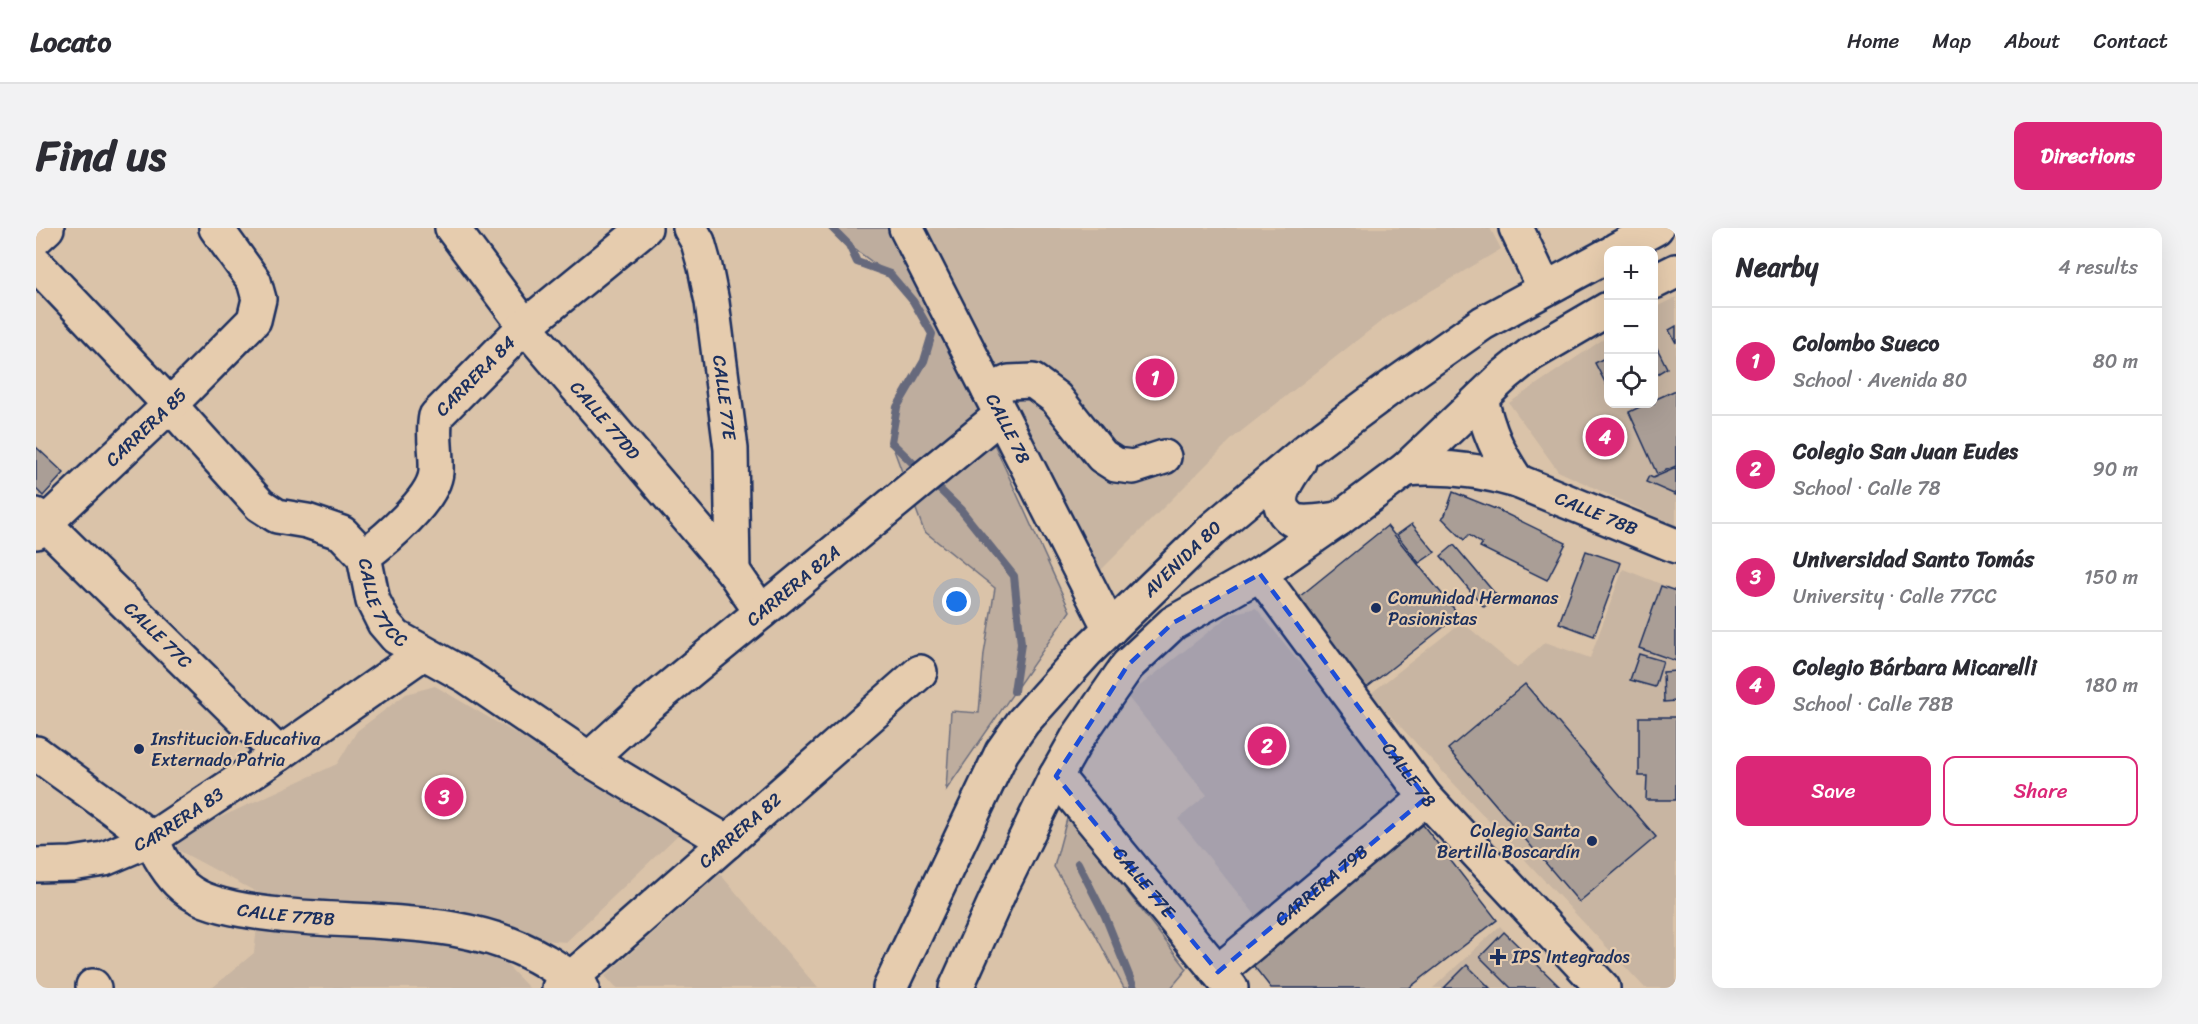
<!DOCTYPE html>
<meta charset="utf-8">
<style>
body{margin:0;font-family:Sriracha,sans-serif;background:#f2f2f3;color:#2b2b33}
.controls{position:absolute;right:18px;top:18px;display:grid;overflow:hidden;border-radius:12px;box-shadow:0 6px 24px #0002}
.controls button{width:54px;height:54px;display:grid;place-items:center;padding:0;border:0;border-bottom:2px solid #e1e1e2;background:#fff;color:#2b2b33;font:30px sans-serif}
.you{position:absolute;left:921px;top:374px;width:21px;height:21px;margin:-15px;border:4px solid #fff;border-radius:50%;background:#1a73e8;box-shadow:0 0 0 9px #1a73e833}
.badge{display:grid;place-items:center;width:39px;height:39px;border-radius:50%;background:#db2777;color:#fff;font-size:20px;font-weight:700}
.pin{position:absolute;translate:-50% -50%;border:3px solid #fff;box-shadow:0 2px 6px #0006}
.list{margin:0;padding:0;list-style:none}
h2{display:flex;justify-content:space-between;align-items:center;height:78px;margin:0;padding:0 24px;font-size:26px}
h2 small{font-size:20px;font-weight:400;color:#7c7c81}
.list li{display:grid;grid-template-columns:39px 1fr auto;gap:18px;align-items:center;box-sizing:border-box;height:108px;padding:0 24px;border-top:2px solid #e1e1e2}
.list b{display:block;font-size:22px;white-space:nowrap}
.list p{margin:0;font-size:20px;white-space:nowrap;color:#7c7c81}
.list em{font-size:20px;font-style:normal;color:#7c7c81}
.actions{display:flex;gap:12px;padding:18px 24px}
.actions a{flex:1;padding:14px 0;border:2px solid #db2777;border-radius:12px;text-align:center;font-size:21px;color:#db2777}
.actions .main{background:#db2777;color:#fff}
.icon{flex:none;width:33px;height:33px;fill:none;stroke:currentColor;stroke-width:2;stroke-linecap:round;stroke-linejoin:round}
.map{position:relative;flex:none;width:1640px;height:760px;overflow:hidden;border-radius:12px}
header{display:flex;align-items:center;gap:36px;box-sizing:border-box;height:84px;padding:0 30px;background:#fff;border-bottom:2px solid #e1e1e2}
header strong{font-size:28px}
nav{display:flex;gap:33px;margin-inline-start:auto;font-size:21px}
.intro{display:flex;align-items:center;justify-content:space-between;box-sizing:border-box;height:144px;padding:0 36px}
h1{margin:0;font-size:42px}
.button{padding:15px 27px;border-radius:12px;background:#db2777;color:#fff;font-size:21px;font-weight:700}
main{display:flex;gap:36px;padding:0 36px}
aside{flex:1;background:#fff;border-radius:12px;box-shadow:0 6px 24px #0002}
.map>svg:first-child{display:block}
</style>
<header>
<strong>Locato</strong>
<nav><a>Home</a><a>Map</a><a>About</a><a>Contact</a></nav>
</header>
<div class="intro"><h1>Find us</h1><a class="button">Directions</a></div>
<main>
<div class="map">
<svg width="1640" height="760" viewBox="0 0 1640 760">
<rect width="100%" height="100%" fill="#dac3a9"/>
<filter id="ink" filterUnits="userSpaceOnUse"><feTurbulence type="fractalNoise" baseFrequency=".0167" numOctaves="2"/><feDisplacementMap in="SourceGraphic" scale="12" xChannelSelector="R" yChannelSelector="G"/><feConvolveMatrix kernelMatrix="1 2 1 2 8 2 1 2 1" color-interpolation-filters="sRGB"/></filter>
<g filter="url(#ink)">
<path fill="#c8b5a2" d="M896,0H1454L1465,21L1348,91L1198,209L1065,342L888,4Z
M1640,69V298L1522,243L1473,175L1572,108V176H1618V80Z
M1587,341L1640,362V760H1609L1334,466L1426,394L1481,440L1509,414L1554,430Z
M1220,380L1372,569L1221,689L1142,591L1171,567L1091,468L1195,386Z
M399,458L646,603L530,714L508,712L422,688L230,669L140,621L150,605L301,536L321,503L370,466Z
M684,646L782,760H580L569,748Z
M222,690L450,715L493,760H176L218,725Z
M1464,698L1523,760H1397Z"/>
<path fill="#bead9e" stroke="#6c6e7e" stroke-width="1.5" d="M797,0H860L1034,383L910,562L915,483L943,485L948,426L959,360L888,303L855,214L861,179L888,133L896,106L877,73L854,47L813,17Z
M1032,587L1151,741L1135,760H1088L1058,704L1018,639Z"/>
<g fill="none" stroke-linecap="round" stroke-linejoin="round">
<path stroke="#66697c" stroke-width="8" d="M796,0L813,17L821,34L854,46L877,73L896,106L888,133L861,179L855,214L884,242
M895,253L925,282L978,348L985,416L978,463
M1042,635L1069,688L1098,760"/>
</g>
<path fill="#aa9e96" stroke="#1b2f5e" stroke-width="1.5" d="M1640,98V115L1633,102Z
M1618,114L1631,140L1618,148Z
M1572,128V160L1559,135Z
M1640,162V238L1621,246L1593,184L1610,176H1618V172Z
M0,219L28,245L7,268L0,261Z
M1640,240V267L1610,254L1613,248L1617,250Z
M1417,264L1462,282L1530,315L1511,352L1444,319L1446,316L1433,307L1428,312L1406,290L1409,287Z
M1376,296L1399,324L1383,335L1361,307Z
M1351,298L1423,387L1329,461L1258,373Z
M1418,317L1461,368L1448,379L1405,328Z
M1550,323L1585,335L1558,408L1523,395Z
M1625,358L1640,363V433L1603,420Z
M1603,426L1627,433L1619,459L1594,452Z
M1640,443V473L1628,474L1627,444Z
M1489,456L1620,609L1543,674L1412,521Z
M1603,489H1640V572H1610L1611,548H1603Z
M1387,597L1461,692L1373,760H1235L1213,732Z
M1468,704L1525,760H1475L1444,729Z
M1431,737L1454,760H1408Z"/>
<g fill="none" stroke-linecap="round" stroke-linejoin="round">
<defs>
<g id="minor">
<path id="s1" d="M416,0L489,98L697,343L725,384"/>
<path id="s2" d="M654,0L662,14L669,39L676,74L695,221L697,343"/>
<path id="s3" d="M870,0L1074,401"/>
<path d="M1480,0L1509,61"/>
<path d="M0,10L11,0"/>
<path id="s4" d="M0,36L134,177L224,277L241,288L271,293L306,305L328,328L337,373L348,395L360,409L432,449L553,531L691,614"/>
<path d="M953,163L973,154L997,153L1020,170L1066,228L1080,237L1097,239L1128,229"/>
<path d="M1445,170C1452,203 1462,225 1481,253"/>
<path id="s5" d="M1370,241C1409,238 1444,242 1481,253L1640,318"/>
<path id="s6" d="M0,287L243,526"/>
<path id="s7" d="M0,304L134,177L218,92L223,71L218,53L180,0"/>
<path id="s8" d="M328,328C349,312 398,271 400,244C401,224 396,207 400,188L489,98L609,0"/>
<path id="s9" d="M1224,346L1390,570L1567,760"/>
<path id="s10" d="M0,525C37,553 77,579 113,609C118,614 121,622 124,629C135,648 147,663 169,672C193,681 218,684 244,687C334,697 429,686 509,733C523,742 535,748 546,760"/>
<path id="s11" d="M553,531L611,478L965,187"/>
<path id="s12" d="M1020,548L1195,760"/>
<path id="s13" d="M0,637L36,636L68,631L115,611L243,526L387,425"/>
<path id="s14" d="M1182,744L1390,570"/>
<path d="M57,758L58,760"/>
<path id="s15" d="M523,760L568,722L884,444"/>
</g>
<g id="major">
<path d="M1580,22L1620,0"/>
<path d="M1618,54L1640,43"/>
<path d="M1263,234C1254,248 1236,269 1249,285C1253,290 1259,294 1265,294C1278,295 1291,292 1303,291"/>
<path id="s16" d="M854,760L966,524L987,494L1051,423L1178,300L1272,221L1357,158L1447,95L1572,27"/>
<path d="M920,760L966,658L1020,548L1042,509L1092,437L1137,395L1224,346L1303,291L1370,241L1469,147L1495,126L1572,81"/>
</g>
</defs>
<use href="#minor" stroke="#1b2f5e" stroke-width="38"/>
<use href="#major" stroke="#1b2f5e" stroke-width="38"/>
<use href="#minor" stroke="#e6ccae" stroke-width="33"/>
<use href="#major" stroke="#e6ccae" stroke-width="33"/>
</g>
</g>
<path fill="#1d4ed8" fill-opacity="0.2" stroke="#1d4ed8" stroke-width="4.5" stroke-dasharray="12 8" stroke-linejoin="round" d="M1224,346L1390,570L1182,744L1020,548L1092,437L1137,395Z"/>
<g fill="#1b2f5e" stroke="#e6ccae" stroke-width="2">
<circle cx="1340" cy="380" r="6"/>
<circle cx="103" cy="521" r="6"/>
<circle cx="1556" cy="613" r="6"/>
<path d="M1459 720h6v6h6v6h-6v6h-6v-6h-6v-6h6z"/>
</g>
<g text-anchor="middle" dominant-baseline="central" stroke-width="4.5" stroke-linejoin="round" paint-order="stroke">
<g font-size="18" fill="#1b2f5e" stroke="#e6ccae">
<text stroke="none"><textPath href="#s8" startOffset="225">CARRERA 84</textPath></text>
<text stroke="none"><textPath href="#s2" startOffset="174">CALLE 77E</textPath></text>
<text stroke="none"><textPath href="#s1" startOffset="246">CALLE 77DD</textPath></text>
<text stroke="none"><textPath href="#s7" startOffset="152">CARRERA 85</textPath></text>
<text stroke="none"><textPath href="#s3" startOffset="225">CALLE 78</textPath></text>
<text stroke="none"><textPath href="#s5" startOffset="198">CALLE 78B</textPath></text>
<text stroke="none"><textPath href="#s16" startOffset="526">AVENIDA 80</textPath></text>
<text stroke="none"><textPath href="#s11" startOffset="268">CARRERA 82A</textPath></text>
<text stroke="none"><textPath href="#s4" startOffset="500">CALLE 77CC</textPath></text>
<text stroke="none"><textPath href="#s6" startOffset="171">CALLE 77C</textPath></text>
<text stroke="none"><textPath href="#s9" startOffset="250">CALLE 78</textPath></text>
<text stroke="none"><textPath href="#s13" startOffset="153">CARRERA 83</textPath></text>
<text stroke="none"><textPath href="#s15" startOffset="240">CARRERA 82</textPath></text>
<text stroke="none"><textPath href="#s12" startOffset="138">CALLE 77E</textPath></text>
<text stroke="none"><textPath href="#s14" startOffset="135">CARRERA 79B</textPath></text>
<text stroke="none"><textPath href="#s10" startOffset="310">CALLE 77BB</textPath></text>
</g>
<g font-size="18" fill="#1b2f5e" stroke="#e6ccae" text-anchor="start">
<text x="1352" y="370">Comunidad Hermanas<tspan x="1352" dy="21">Pasionistas</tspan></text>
<text x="115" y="511">Institucion Educativa<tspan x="115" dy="21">Externado Patria</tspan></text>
<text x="1544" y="603" text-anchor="end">Colegio Santa<tspan x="1544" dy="21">Bertilla Boscardín</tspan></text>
<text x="1476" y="729">IPS Integrados</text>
</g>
</g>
</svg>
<div class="controls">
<button>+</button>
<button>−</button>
<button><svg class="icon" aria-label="locate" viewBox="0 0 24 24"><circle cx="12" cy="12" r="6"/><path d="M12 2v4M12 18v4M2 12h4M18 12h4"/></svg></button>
</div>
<div class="you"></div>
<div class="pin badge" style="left:1119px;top:150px">1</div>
<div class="pin badge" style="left:1231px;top:518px">2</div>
<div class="pin badge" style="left:408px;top:569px">3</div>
<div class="pin badge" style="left:1569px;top:209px">4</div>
</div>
<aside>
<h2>Nearby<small>4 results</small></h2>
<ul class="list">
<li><span class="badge">1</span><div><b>Colombo Sueco</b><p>School · Avenida 80</p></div><em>80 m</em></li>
<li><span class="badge">2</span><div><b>Colegio San Juan Eudes</b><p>School · Calle 78</p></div><em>90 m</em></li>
<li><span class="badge">3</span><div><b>Universidad Santo Tomás</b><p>University · Calle 77CC</p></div><em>150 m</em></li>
<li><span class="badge">4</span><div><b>Colegio Bárbara Micarelli</b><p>School · Calle 78B</p></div><em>180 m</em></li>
</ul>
<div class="actions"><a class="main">Save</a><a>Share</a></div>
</aside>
</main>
